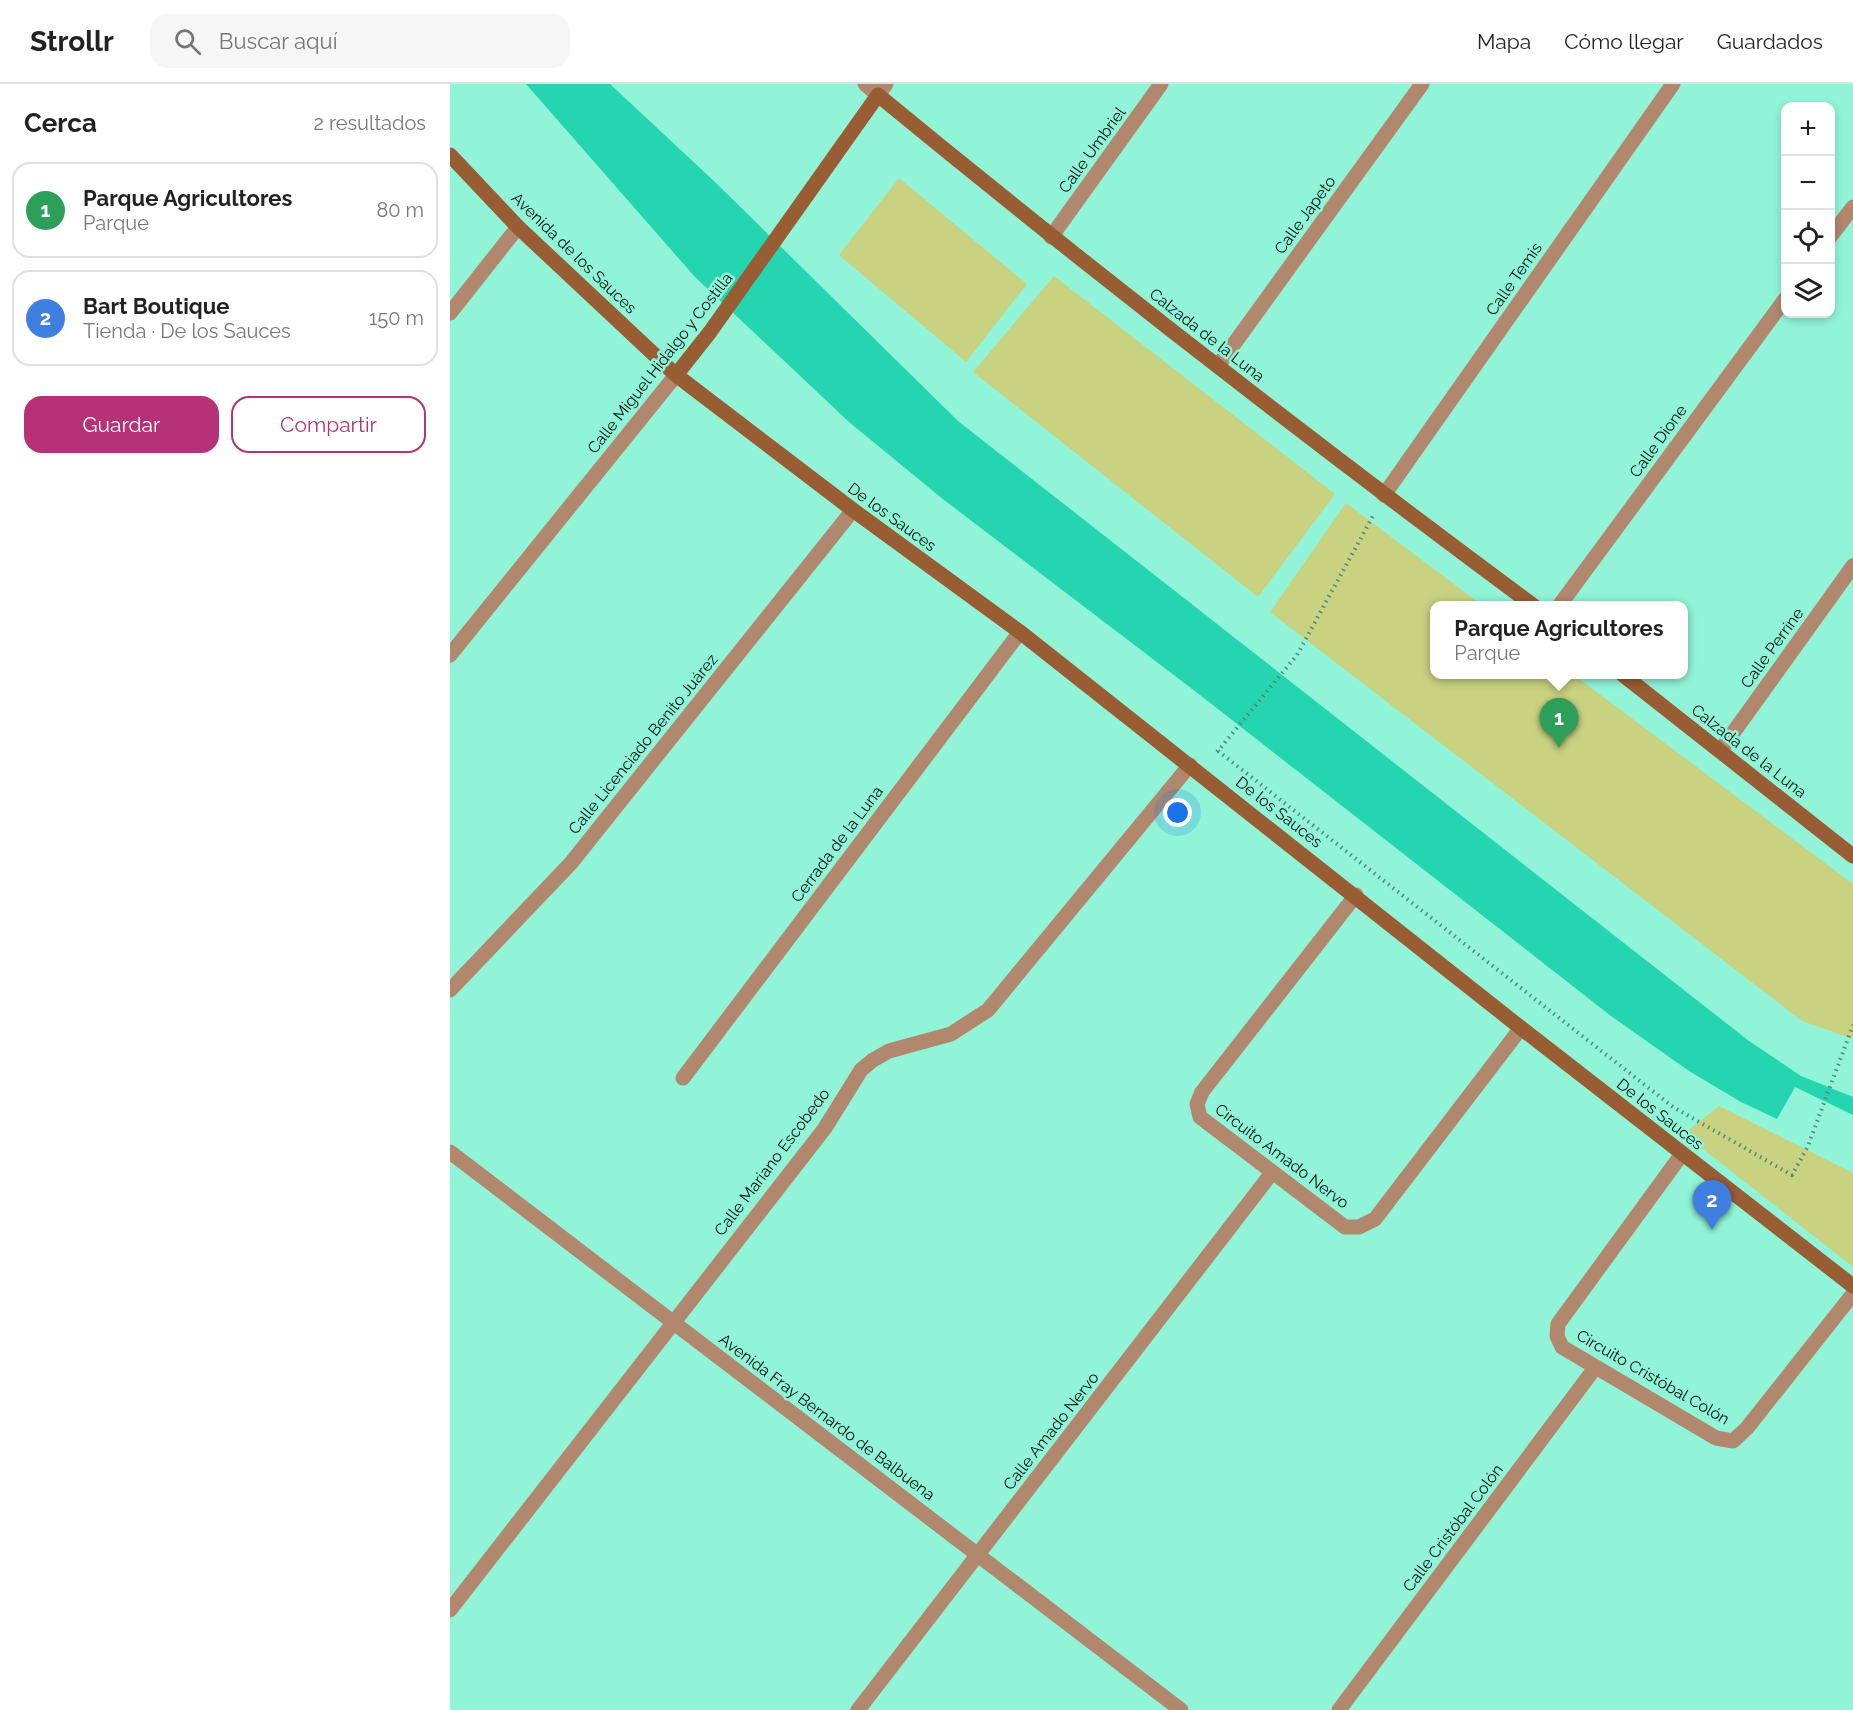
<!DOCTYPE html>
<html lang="es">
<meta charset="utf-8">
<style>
body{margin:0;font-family:Raleway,sans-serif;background:#f6f6f6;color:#222}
.controls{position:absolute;right:18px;top:18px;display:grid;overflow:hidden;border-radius:12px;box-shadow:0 3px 9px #0003}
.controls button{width:54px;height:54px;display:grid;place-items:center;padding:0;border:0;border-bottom:2px solid #e0e0e0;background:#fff;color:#222;font:30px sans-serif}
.you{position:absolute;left:728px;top:729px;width:21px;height:21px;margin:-15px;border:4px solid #fff;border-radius:50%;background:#1a73e8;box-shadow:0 0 0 9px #1a73e833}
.badge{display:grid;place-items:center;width:39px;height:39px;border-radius:50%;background:#b63175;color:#fff;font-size:20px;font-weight:700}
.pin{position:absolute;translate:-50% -50px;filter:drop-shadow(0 2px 3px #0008)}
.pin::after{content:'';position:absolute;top:32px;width:21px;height:18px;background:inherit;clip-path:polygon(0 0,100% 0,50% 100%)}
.popup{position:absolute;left:980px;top:517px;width:258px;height:78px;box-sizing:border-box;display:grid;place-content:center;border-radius:12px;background:#fff;filter:drop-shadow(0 2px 4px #0005);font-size:20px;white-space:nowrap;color:#767676}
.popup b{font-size:22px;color:#222}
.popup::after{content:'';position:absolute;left:50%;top:100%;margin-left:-12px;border:12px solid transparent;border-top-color:#fff}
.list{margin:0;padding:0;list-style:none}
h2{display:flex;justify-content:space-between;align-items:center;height:78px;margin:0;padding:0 24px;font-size:26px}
h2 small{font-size:20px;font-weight:400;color:#767676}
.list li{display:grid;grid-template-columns:39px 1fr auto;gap:18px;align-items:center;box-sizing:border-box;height:96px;margin:0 12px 12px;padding:0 12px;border:2px solid #e0e0e0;border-radius:18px}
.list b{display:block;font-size:22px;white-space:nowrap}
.list p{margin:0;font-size:20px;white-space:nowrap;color:#767676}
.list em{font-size:20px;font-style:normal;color:#767676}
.actions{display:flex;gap:12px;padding:18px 24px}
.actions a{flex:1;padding:14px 0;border:2px solid #b63175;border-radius:18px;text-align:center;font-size:21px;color:#b63175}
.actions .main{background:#b63175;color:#fff}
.icon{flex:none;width:33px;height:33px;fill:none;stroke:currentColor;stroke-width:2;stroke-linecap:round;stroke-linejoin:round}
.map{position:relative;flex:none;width:1403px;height:1626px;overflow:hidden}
header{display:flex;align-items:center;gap:36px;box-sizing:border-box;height:84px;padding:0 30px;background:#fff;border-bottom:2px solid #e0e0e0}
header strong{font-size:28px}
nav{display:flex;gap:33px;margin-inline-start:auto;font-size:21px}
.search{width:420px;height:54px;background:#f6f6f6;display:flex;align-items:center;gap:15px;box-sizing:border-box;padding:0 21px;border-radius:18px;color:#767676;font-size:22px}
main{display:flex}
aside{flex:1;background:#fff}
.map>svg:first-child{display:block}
</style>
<header>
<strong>Strollr</strong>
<div class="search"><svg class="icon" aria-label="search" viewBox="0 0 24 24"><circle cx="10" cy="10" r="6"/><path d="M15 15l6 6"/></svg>Buscar aquí</div>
<nav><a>Mapa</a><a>Cómo llegar</a><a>Guardados</a></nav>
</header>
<main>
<aside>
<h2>Cerca<small>2 resultados</small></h2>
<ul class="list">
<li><span class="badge" style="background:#2e9e5b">1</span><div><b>Parque Agricultores</b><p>Parque</p></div><em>80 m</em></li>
<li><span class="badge" style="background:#3f7fe0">2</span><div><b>Bart Boutique</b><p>Tienda · De los Sauces</p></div><em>150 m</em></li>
</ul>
<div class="actions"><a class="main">Guardar</a><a>Compartir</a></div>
</aside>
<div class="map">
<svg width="1403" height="1626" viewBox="0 0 1403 1626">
<rect width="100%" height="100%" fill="#91f4d8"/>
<path fill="#c8d281" d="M449,94L577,200L516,278L389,171Z
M604,192L885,410L808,513L523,288Z
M896,419L1032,521L984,522V590L1124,591L1403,800V955L1352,937L820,528Z
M1269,1022L1403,1089V1183L1234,1050Z"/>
<path fill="#25d4b0" d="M76,0H160L265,98L508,337L1299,957L1351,992L1403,1013V1031L1345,1003L1327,1035L1291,1018L1239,987L1161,932L750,611L494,416L399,338L245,193Z"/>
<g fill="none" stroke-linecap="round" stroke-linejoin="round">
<path stroke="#4e8b7a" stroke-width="4" stroke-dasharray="1.5 4.5" stroke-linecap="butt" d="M768,667L1223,1023L1342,1091L1358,1062L1403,941
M767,668L847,571L924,430"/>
<path stroke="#b1876d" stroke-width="15" d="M415,0L428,11L436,0
M601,153L711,0
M1380,153L1403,123
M0,229L68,143
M768,282L972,0
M934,411L1223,0
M1109,522L1336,214
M1270,667L1403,482
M906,811L752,1008L747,1020L750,1033L895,1143H909L925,1135L1071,944
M233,994L570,548
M0,1068L731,1626
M1232,1070L1108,1240L1107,1252L1112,1263L1266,1354L1283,1357L1297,1344L1403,1210
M0,1526L375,1044L411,986L423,976L439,967L501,950L538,926L740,681
M408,1626L821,1090
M889,1626L1145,1284"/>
<path stroke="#b1876d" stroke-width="15" d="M0,571L226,291
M0,906L121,779L403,426"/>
<path stroke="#985d33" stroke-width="15" d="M0,71L68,143L226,291L403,426L570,548L1071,944L1403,1202
M226,291L260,248L428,11C642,187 861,357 1084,522
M1172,590L1403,772"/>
</g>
<g text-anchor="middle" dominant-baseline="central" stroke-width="5" stroke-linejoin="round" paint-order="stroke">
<g font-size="16" fill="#00120d" stroke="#91f4d8">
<text transform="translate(642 66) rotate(-54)">Calle Umbriel</text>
<text transform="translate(855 131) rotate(-54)">Calle Japeto</text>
<text transform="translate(124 169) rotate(44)">Avenida de los Sauces</text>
<text transform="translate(1064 195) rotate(-55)">Calle Temis</text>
<text transform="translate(757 251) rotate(38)">Calzada de la Luna</text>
<text transform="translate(210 279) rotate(-52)">Calle Miguel Hidalgo y Costilla</text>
<text transform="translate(1208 357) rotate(-54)">Calle Dione</text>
<text transform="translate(442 433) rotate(36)">De los Sauces</text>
<text transform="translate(1322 564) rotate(-54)">Calle Perrine</text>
<text transform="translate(193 660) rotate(-51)">Calle Licenciado Benito Juárez</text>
<text transform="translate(1299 667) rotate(38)">Calzada de la Luna</text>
<text transform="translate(829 728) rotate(38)">De los Sauces</text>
<text transform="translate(387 760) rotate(-53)">Cerrada de la Luna</text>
<text transform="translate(1210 1030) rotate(38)">De los Sauces</text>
<text transform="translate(832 1072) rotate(37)">Circuito Amado Nervo</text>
<text transform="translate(322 1078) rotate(-53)">Calle Mariano Escobedo</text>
<text transform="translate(1203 1293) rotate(30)">Circuito Cristóbal Colón</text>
<text transform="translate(377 1333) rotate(37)">Avenida Fray Bernardo de Balbuena</text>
<text transform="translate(601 1347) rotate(-52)">Calle Amado Nervo</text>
<text transform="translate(1003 1444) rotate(-53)">Calle Cristóbal Colón</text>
</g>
</g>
</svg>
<div class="controls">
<button>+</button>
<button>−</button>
<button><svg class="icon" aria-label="locate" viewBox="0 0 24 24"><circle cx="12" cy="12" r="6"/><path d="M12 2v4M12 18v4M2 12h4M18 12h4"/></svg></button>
<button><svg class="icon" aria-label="layers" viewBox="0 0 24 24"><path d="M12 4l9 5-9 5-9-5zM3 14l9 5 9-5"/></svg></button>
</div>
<div class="you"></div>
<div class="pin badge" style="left:1109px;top:664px;background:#2e9e5b">1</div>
<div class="popup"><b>Parque Agricultores</b>Parque</div>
<div class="pin badge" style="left:1262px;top:1146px;background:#3f7fe0">2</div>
</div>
</main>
